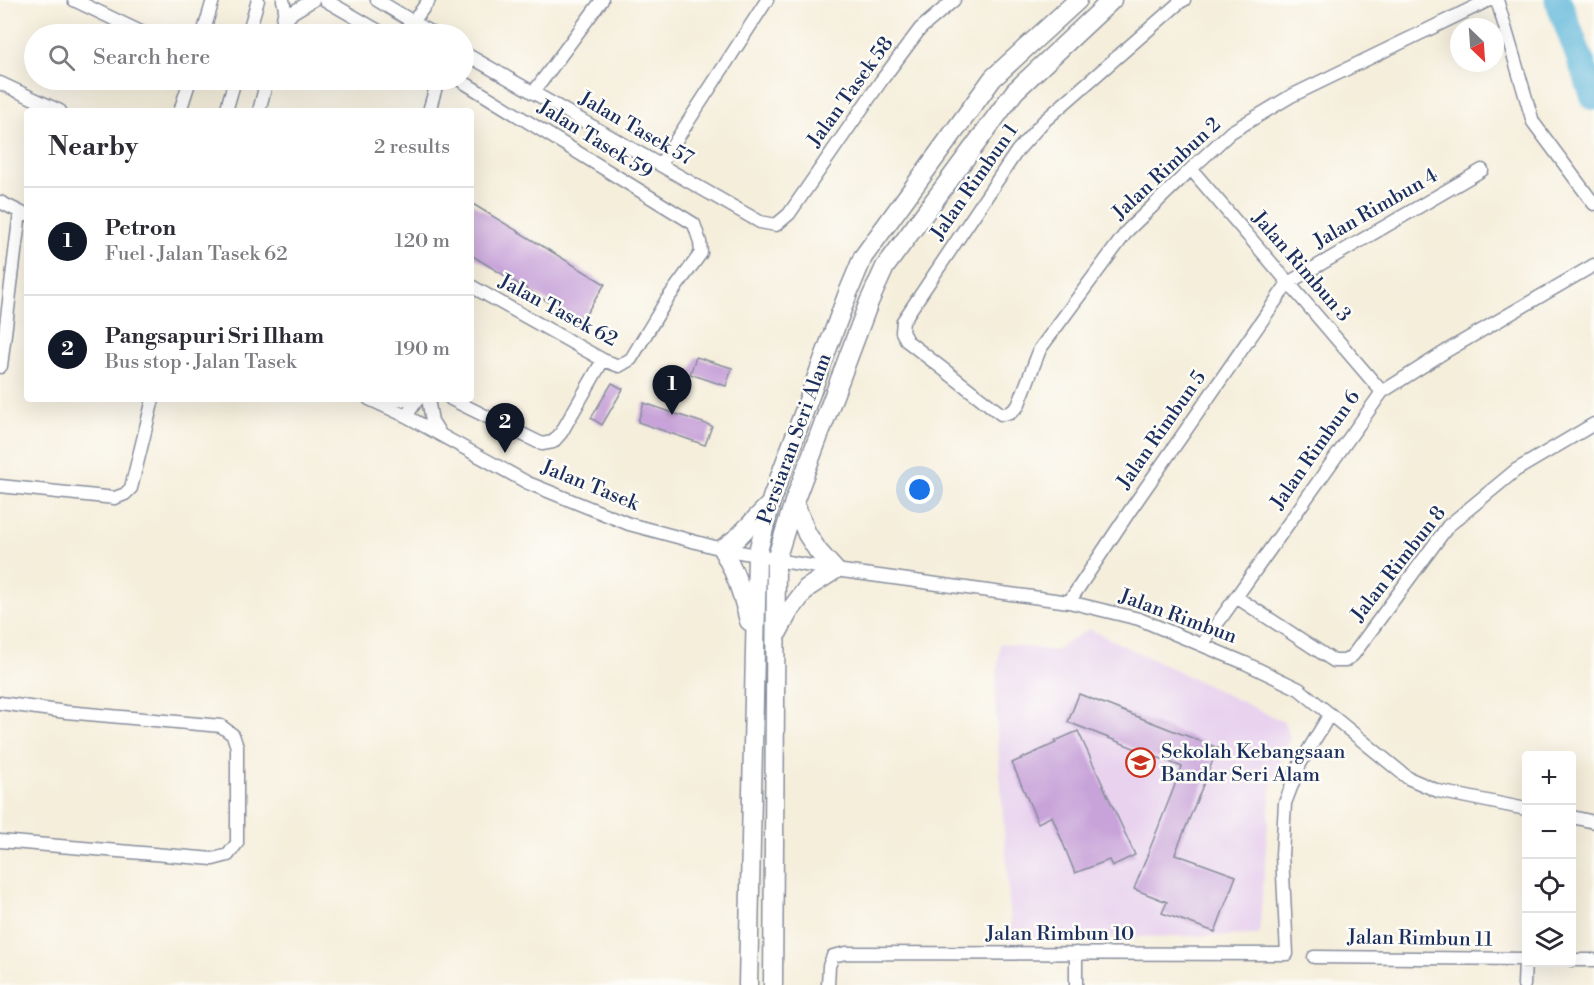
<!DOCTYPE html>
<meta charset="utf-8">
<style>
body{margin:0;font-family:"Libre Bodoni",serif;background:#f2f2f3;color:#2b2b33}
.controls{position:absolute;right:18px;bottom:18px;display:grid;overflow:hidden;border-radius:6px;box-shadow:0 6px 24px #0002}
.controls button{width:54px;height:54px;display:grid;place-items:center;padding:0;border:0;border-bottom:2px solid #e1e1e2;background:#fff;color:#2b2b33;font:30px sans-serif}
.compass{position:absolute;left:1450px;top:18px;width:54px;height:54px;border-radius:50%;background:#fff;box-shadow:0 6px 24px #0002;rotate:155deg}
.you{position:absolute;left:920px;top:490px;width:21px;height:21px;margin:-15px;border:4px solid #fff;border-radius:50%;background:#1a73e8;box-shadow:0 0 0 9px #1a73e833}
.badge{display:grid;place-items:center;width:39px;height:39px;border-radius:50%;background:#111827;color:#fff;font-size:20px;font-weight:700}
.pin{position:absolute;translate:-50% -50px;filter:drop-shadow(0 2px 3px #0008)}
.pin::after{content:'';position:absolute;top:32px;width:21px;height:18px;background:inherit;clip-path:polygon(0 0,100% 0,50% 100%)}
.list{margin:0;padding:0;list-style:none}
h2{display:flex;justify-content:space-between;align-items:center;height:78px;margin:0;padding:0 24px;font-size:26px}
h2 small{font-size:20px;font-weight:400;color:#7c7c81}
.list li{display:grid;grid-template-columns:39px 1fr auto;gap:18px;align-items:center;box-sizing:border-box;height:108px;padding:0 24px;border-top:2px solid #e1e1e2}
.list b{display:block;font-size:22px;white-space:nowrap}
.list p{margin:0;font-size:20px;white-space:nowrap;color:#7c7c81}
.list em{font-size:20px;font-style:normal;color:#7c7c81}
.icon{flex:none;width:33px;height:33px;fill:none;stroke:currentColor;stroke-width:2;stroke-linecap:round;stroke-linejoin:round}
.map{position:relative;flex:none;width:1594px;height:985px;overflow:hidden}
.search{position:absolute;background:#fff;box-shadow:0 6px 24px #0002;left:24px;top:24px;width:450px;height:66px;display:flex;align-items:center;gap:15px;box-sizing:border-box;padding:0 21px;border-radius:33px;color:#7c7c81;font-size:22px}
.panel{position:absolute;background:#fff;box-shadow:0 6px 24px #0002;left:24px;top:108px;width:450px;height:294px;border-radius:6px}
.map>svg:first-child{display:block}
</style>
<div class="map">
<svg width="1594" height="985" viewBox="0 0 1594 985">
<rect width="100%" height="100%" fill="#fdfcf7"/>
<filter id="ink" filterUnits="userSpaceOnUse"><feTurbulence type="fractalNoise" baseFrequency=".0167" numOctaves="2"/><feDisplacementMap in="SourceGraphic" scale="12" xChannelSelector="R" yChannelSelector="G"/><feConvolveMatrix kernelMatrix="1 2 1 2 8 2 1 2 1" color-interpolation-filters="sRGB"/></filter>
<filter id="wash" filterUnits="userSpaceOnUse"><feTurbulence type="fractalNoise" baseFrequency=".008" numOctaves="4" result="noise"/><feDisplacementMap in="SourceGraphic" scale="24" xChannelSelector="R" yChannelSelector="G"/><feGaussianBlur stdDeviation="1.35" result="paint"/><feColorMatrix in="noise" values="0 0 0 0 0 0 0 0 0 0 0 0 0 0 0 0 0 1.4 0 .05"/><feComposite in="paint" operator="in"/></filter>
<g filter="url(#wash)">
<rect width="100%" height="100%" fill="#f5eedb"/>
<path fill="#e8d2ee" d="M1089,629L1284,722L1290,738L1271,787L1259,935L1012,939L995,702L1000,643L1054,651Z"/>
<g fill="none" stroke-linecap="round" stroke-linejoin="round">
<path stroke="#5cb5d9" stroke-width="27" d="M1558,0L1594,97"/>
</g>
<g id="blocks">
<path fill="#c8a3d9" d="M471,203L605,284L581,322L471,255Z
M696,357L732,368L726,386L690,374Z
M612,383L623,389L602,425L591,418Z
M644,403L712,426L705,445L638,422Z
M1079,694L1218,748L1175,854L1236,876L1215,932L1162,913L1167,902L1134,889L1182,767L1068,722Z
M1078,731L1135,855L1112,866L1109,860L1075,873L1052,816L1038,823L1012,763L1056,743L1055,741Z"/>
</g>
</g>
<g filter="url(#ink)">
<use href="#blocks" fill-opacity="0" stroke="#888e9c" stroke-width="1.5"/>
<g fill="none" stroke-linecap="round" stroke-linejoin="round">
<defs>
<path id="minor" d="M74,0L145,34
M325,0L384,34
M377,0L433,34
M1184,0L1180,2L1043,122L1017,151L903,321L902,332L907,341L1001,414L1010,413L1018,406L1040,349L1128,230L1191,169L1231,132L1291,96L1489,0
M1497,0L1533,122L1594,204
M413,22L429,0
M283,24L293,12L313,0
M203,34L213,0
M248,34L258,0
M280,34L285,9L283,0
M464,53L760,222L776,225L789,214L881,81L920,29L954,0
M460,80L694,224L700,242L701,253L666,301L631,359L619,366L603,360L471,286
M0,83L60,111
M533,93L602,0
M180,111L190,80
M226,111L235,80
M259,111L267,80
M429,111L438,80
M660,165L767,0
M1191,169L1382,392
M0,202L26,215
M0,367L1,366L20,212
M369,399L406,416L528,483L629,524L722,549L757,555L776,560L835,570L1069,602L1139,619L1245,663L1299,689L1408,778L1438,791L1526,809
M428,399L432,421L440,434
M451,399L542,444L553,442L561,433L603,360
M381,404L406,399
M406,416L418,399
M0,486L115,498L125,494L131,488L153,399
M1236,597L1334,661H1345L1353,655L1448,526L1516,470L1594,424
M1069,602L1129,512L1288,283L1482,170
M1202,645L1382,392L1448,350L1594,265
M0,703L66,712L221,726L233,735L237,747V843L228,855L213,859L0,841
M1572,817L1594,822
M1314,957L1526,959
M1572,960H1594
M828,985L829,966L833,956L846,953L1287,954L1282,855L1285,803L1300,764L1330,714
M1076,985V953
M1524,985L1525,959"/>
<path id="secondary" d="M749,621C743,595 736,572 722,549L737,538L768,506
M778,632L788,613L807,588L835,570L818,551L807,534L794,502
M748,985L757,555L772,498L848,293L863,257L993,78L1078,0
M773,985L776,560L794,502L869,302L885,267L1015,91L1112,0"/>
</defs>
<use href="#minor" stroke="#888e9c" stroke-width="15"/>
<use href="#secondary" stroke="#888e9c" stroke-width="21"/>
<use href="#minor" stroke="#fff" stroke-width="12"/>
<use href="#secondary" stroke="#fff" stroke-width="18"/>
</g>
</g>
<defs>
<symbol id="school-ring" viewBox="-11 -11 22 22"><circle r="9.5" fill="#fdfcf7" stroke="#c8321e" stroke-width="1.5"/><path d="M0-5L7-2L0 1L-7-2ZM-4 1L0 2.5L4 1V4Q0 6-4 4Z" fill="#c8321e"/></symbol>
</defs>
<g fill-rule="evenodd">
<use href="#school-ring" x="1124" y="746" width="33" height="33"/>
</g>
<g text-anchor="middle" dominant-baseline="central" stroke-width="5" stroke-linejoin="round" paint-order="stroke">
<g font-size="20" fill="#1b2f5e" stroke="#fdfcf7">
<text transform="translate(851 92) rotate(-54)">Jalan Tasek 58</text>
<text transform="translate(636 129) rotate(30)">Jalan Tasek 57</text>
<text transform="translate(595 140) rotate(32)">Jalan Tasek 59</text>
<text transform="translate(1167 169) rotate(-43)">Jalan Rimbun 2</text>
<text transform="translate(975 182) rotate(-55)">Jalan Rimbun 1</text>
<text transform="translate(1376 209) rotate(-30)">Jalan Rimbun 4</text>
<text transform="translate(1301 267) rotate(49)">Jalan Rimbun 3</text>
<text transform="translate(558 311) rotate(28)">Jalan Tasek 62</text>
<text transform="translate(1162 430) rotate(-55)">Jalan Rimbun 5</text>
<text transform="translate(795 439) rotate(-70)">Persiaran Seri Alam</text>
<text transform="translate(1316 450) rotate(-55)">Jalan Rimbun 6</text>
<text transform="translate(590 486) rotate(22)">Jalan Tasek</text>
<text transform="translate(1399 564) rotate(-52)">Jalan Rimbun 8</text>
<text transform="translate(1178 617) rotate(20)">Jalan Rimbun</text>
<text x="1060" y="934">Jalan Rimbun 10</text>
<text transform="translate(1420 939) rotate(1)">Jalan Rimbun 11</text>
</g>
<g font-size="20" fill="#1b2f5e" stroke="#fdfcf7" text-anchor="start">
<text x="1161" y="752">Sekolah Kebangsaan<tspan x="1161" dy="23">Bandar Seri Alam</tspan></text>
</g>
</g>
</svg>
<div class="controls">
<button>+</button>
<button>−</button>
<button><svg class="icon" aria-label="locate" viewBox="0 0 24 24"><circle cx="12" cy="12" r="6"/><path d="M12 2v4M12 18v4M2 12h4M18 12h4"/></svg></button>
<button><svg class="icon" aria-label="layers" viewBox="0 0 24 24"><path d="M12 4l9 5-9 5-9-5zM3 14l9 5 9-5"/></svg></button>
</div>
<svg class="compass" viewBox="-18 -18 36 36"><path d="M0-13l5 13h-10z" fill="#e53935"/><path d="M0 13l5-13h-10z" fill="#7c7c81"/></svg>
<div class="you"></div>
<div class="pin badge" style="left:672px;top:415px">1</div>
<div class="pin badge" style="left:505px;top:453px">2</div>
<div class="search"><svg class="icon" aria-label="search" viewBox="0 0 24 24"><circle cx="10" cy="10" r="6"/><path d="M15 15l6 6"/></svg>Search here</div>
<section class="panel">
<h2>Nearby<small>2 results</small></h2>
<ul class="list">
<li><span class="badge">1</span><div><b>Petron</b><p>Fuel · Jalan Tasek 62</p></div><em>120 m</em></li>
<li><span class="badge">2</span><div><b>Pangsapuri Sri Ilham</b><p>Bus stop · Jalan Tasek</p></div><em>190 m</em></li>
</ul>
</section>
</div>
